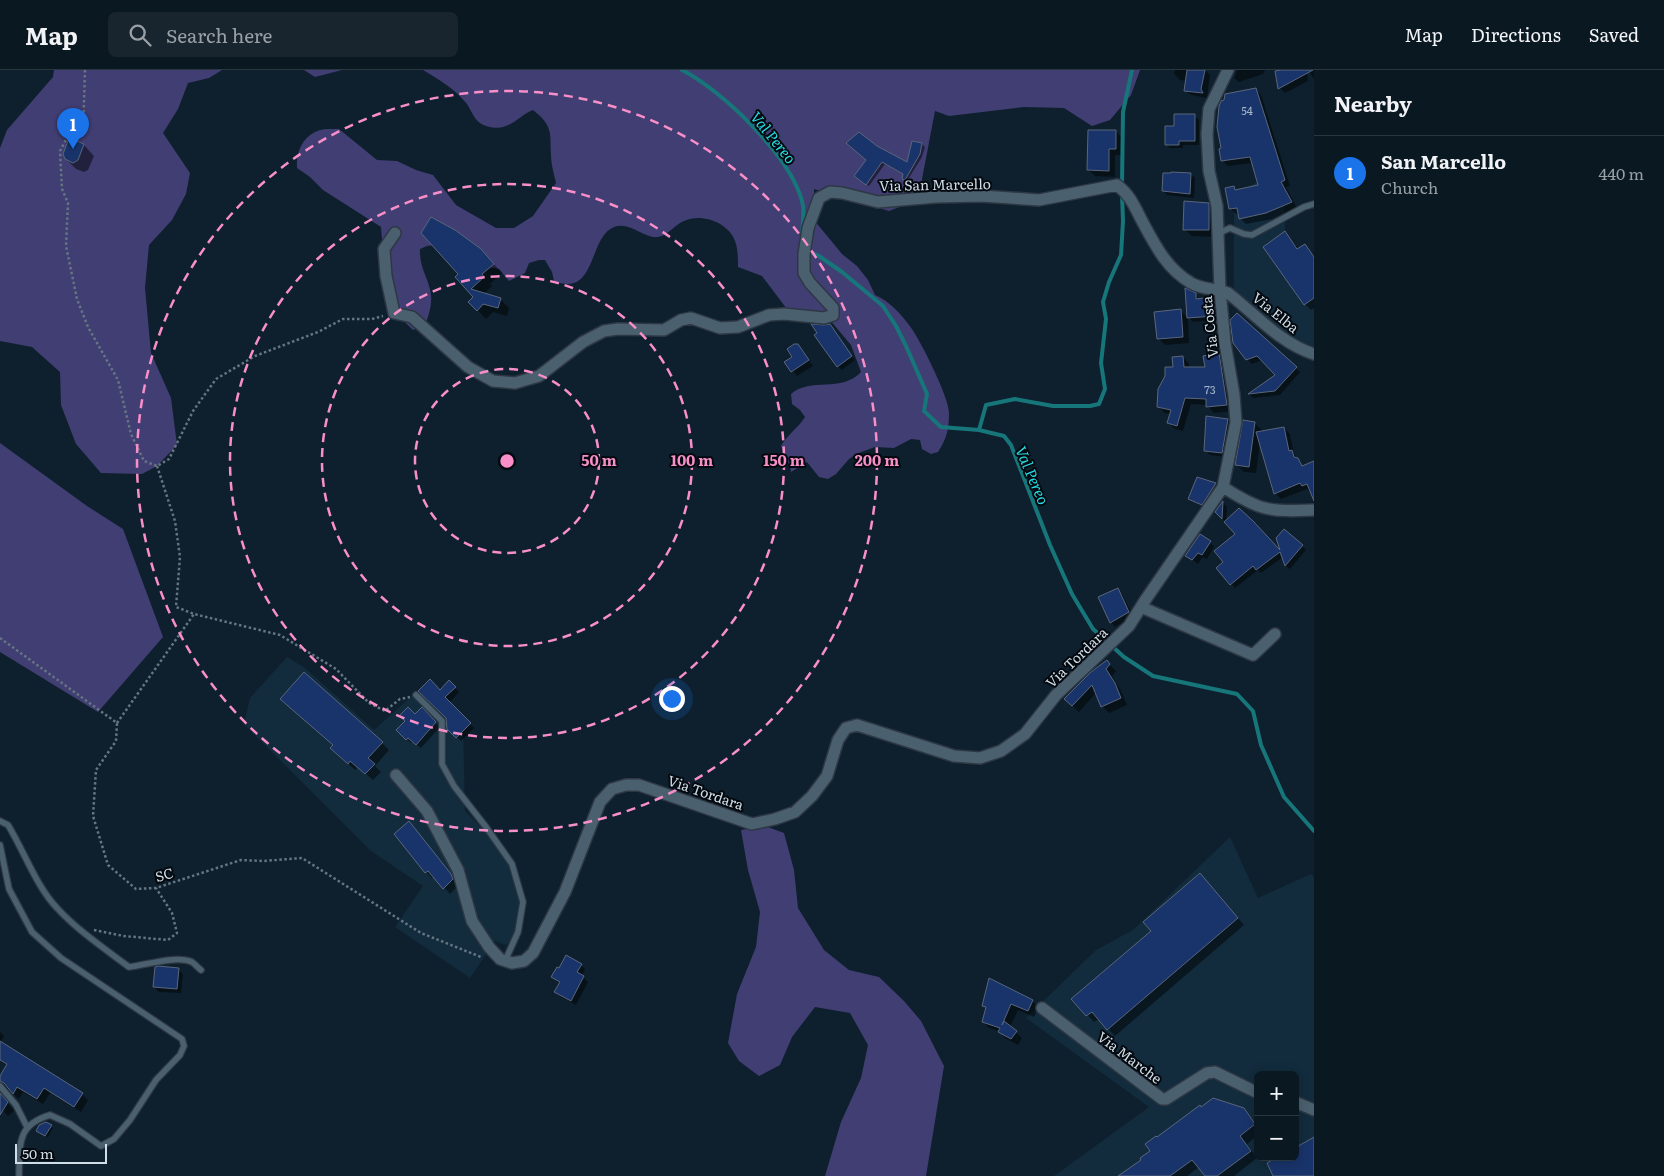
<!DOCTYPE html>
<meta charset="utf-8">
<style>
body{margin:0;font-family:Literata,serif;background:#18252f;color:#f1f3f6}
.controls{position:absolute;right:15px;bottom:15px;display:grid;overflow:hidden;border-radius:8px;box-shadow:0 2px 12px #0003}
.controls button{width:45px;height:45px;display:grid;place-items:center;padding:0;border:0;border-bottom:1px solid #2a3740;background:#0a1822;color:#f1f3f6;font:25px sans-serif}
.scale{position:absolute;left:15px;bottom:12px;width:92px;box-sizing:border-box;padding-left:5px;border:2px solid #d1dde6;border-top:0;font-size:14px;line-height:18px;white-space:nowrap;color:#d1dde6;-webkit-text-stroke:4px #03090f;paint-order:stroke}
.you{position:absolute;left:671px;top:628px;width:18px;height:18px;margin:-12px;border:4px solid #fff;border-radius:50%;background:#1a73e8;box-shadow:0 0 0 8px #1a73e833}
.badge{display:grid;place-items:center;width:32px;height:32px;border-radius:50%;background:#1a73e8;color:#fff;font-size:16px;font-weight:700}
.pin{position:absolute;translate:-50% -41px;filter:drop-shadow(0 1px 2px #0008)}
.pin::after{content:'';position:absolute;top:26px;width:18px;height:15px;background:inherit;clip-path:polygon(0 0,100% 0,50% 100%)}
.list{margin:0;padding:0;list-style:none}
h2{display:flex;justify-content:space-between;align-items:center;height:65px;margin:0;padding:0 20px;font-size:21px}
h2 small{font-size:16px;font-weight:400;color:#99a0a5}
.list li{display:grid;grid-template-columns:32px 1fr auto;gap:15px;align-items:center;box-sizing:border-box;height:75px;padding:0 20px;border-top:1px solid #2a3740}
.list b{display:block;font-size:19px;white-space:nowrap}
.list p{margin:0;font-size:16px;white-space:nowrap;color:#99a0a5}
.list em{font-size:16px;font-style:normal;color:#99a0a5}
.icon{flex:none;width:28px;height:28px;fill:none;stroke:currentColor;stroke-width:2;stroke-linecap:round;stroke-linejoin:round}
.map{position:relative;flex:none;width:1314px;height:1106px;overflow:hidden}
header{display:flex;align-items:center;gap:30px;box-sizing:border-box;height:70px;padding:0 25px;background:#0a1822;border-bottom:1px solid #2a3740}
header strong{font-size:24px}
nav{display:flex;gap:28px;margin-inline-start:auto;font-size:18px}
.search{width:350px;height:45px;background:#18252f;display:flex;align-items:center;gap:12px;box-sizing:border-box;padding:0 18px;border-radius:8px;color:#99a0a5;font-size:19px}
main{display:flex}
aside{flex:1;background:#0a1822}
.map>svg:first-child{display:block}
</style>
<header>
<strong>Map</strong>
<div class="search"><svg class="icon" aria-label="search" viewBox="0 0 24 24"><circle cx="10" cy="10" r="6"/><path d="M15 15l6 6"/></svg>Search here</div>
<nav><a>Map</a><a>Directions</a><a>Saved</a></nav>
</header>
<main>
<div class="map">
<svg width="1314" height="1106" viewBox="0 0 1314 1106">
<rect width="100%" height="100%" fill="#0e202e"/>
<path fill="#122c3d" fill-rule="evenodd" d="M1284,100L1285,161L1314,203V281L1304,280L1234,223V143L1233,133L1229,122L1245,118Z
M287,587L305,598L374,660L424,615L463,658L465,741L488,764L517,806L524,832L525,844L522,858L516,867L506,875L495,871L470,908L395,857L423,816L371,781L244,654L250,628Z
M1230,767L1258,828L1311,804L1314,807V1106H1054L1149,1037L1026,948L1096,880L1133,860ZM1258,1005H1295V1087H1258Z"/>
<path fill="#413e73" d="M54,0H222L209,8L188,13L178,39L163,63L190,103L186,124L172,150L149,175L145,218L151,283L171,328L177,375L157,396L142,404L101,403L76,374L61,335L60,302L32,277L0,271V78L7,60L53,7Z
M304,0H342L315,7Z
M423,0H1140L1131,25L1110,50L1092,56L1064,38L1024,37L949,46L935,41L918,130L889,141L814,119V150L842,184L857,196L868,210L875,225C889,231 900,243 909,255C919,267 949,327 949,342C949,359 947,368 938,382L931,384L922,379L920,370L911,369L894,378L875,377L856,384L849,389L836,404L828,409L819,407L807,392L791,402C790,392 784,386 781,376C787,365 798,358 805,347L800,340L792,334L791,324C810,307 842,323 861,302L851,275L824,243L793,247L762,206L738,197C738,189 738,179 735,171C728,152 701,143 684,151C674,155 669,165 658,167C644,169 630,151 614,157C588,167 597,228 554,211L552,202L545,190H539L529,193L525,203L509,211L499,199L482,196L443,174L427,176L420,179C419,198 429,208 431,225C432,235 429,244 426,253L413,260L387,235L381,157L323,120L310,107L297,98C296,84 301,69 315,62C322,58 332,59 339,59L377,90L397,91L416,100L433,105L456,135L496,158H514L533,146L556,113C554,104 551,94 551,85C550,62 553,56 533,40C522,44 515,54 503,57C497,59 485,57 480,53C474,49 471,40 467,34C455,19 440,10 423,0Z
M0,373L87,436L123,459L163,567L98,642L0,582Z
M765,756L784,763L794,800L798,838L824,880L849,900L879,907L904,931L921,951L944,996L926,1106H825L841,1052L861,1008L868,975L850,943L815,937L792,967L780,995L759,1006L739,991L728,973L737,924L756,877L760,842L748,800L741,760Z"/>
<path fill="#0007" fill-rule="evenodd" d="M1175,0H1205L1210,5L1207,28L1191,25L1185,20L1187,11L1180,10L1174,4Z
M1237,0H1265L1263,4L1239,12L1234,8Z
M1286,0H1307L1308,11L1285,23L1280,18L1277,2Z
M1311,0H1314V9L1309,1Z
M1255,19L1261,25L1290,116L1286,117L1297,138L1272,149L1246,154L1240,148L1239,144H1236L1230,138L1234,117L1237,121L1259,116L1253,93L1228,96L1222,90Z
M1195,46L1199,50V75H1183V78H1170L1166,74L1176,58Z
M1116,61L1122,68V85H1115V107L1095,106L1089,100Z
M70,70L84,75L94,86L88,100L84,102L76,99L66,89Z
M913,73L922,74L925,77L922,87L907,111L904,108V105L885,94L869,116L858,109L876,77L907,94Z
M1191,104L1195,108L1194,128L1167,125L1163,121Z
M1208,134L1215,141L1216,167L1192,166L1184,159Z
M1285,163L1299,179L1305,176L1314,186V238L1311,240L1305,234Z
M490,190L502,203L490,214L492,216L484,224L500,229L509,238L507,246L493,242L486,249L470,232L474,227L457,207ZM489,230L481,238L480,236Z
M1195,224L1200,230L1213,229L1217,233L1219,250L1193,252L1188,247Z
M1181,241L1188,248L1189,273L1165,275L1158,268Z
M1237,245L1300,302L1280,325L1253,328L1249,324L1277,305L1262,290L1252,294L1247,289Z
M833,260L855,290L842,300L838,296Z
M797,275L813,296L797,306L786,292L793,287Z
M1219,284L1225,291L1233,341L1214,343L1207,335L1191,334L1183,361L1175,359L1168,353L1171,344L1165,343L1159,337L1174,299L1183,287L1189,294V299H1206Z
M1228,350L1232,354L1227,387L1210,385L1205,380Z
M1254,353L1262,360L1261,363L1284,358L1290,364L1294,384L1302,393H1299L1306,401L1302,393L1305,396L1314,393V419L1309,421L1307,419L1281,429L1275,423L1260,372L1256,403L1244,402L1236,394Z
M1198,408L1217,416L1204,436L1189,429Z
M1223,433L1227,437L1226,451L1239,440L1282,484L1302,476L1306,480L1290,499L1286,496L1283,487L1261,503L1258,500L1235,518L1217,498L1225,492L1237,464L1216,442Z
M1210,472L1214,477L1207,489L1203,487L1198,494L1187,485Z
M1118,520L1122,524L1133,546L1115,557L1111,552Z
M1107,592L1116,601L1112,606L1121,621L1127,635L1109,643L1102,636L1096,623L1079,642L1072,635Z
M449,612L459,622L449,633L474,658L461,671L448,658L440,622Z
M422,639L440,657L421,678L413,671L411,673L398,660Z
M382,673L389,680L375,696L381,702L373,710L358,697L355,700L339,685Z
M409,753L457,812L458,816L450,824L434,806L432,808L426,802Z
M1207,812L1244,855L1115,966L1099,949L1094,952L1073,930Z
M581,895L585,899L582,906L588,912L576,935L561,927L556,922L561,914L553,907Z
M178,899L183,904L181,923L159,922L154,917Z
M1032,931L1039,937L1034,947L1018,940L1010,957L1022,968L1018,975L1005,968L999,961L989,958L983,952L987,938L983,935Z
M0,962L4,966L0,973L82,1024L88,1030L81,1042L50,1023L43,1034L23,1022L19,1029L6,1017L1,1020V1024L14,1041L8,1046L0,1037V1008L8,996L0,991Z
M1201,1038L1243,1039L1258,1056V1065L1247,1074L1257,1088L1234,1106H1206L1199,1097L1187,1106H1121L1143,1090L1151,1081L1157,1069Z
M51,1056L53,1058L48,1067L39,1063Z"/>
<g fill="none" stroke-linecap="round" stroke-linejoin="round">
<path stroke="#16767a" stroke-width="4" d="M682,0C723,21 790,86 802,131C805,141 803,152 802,162
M1122,114L1123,42L1132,0
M806,180L819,186L842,202L883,236L896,256L906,276L927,324L924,341L941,357L979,360L1004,366L1011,375L1050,475L1072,524L1093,559L1124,587L1153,606L1237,624L1253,641L1261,675L1284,727L1314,761
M979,360L986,335L1015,329L1053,336H1090L1099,334L1105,319L1101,293L1106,249L1103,232L1109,212L1121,185L1123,151L1122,124"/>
</g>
<path fill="#19346b" stroke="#5a667b" d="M1187,0H1205L1201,19L1203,23L1184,21Z
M1281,0H1313L1278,19L1275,1Z
M1256,18L1285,110L1281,112L1292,132L1266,143L1239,149L1237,138L1229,139L1225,118L1234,116L1235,120L1258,115L1250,87L1221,91L1219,79L1221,78L1217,57L1219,36L1221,31L1224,30L1225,24Z
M1174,44H1195V71H1179V75H1165V56H1174Z
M1088,60H1116V79H1109V101L1087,100Z
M859,62L877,76L907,92L912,71L922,73L920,84L905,110L902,109L903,104L882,92L866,115L854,106L866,90L846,73Z
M69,68L84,74L78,90L73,93L65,89L63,84Z
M1171,102L1191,103L1190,124L1162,121L1163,103H1171Z
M1184,131L1209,133V160H1183Z
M431,147L455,160L481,179L494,194L482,204L484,207L471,219L501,228L498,238L483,234L477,241L468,232L473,227L455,207L458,204L421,163Z
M1285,161L1297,179L1305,174L1314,187V228L1304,235L1263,177Z
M1185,218L1196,223V229L1213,227L1215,246L1187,248Z
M1181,239L1183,267L1157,269L1154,242Z
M1237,243L1297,297L1275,321L1248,324L1275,305L1257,286L1246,290L1233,273L1230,250Z
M811,254L824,255L830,254L852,286L837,297L814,265L817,263Z
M794,274H798L809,290L791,302L784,292L792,287L787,279Z
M1219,283L1227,335L1206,337V329L1185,328L1177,356L1167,353L1171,340L1157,337L1158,319L1165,306V297H1173L1172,287L1183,286L1184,297H1205L1203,286Z
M1206,346L1228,349L1222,383L1204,381Z
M1243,350L1255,352L1249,397L1235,395Z
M1284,357L1289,381L1292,380L1294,387L1298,388L1302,396L1314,391V431L1307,414L1302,416L1300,413L1274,424L1256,362Z
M1197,407L1216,413L1202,435L1188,429Z
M1223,431L1222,449L1215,442Z
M1239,438L1253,451L1280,480L1276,468L1284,459L1303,475L1285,496L1280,482L1256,500L1253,496L1230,515L1216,498L1223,492L1214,481L1235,464L1224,452Z
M1200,464L1211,471L1202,485L1198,483L1192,490L1185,486Z
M1118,518L1129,542L1110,553L1098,527Z
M1107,590L1110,594L1106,599L1115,613L1121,628L1101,637L1092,615L1072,636L1064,629L1091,602Z
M304,602L383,672L368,688L375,694L365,704L350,691L348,694L330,678L333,675L280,629Z
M430,609L440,620L449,610L456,617L445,627L471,653L456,668L447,659L446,648L418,621Z
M408,637L415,644L422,637L436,652L416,675L408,668L406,670L396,660L405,651L399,646Z
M409,751L451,804L453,809L443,819L428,801L425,803L394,764Z
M1200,803L1238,848L1107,960L1092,942L1086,946L1071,929L1151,861L1143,852Z
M566,885L582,894L577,902L584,906L571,931L554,922L560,912L551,907L557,897L559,898Z
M158,896L179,898L177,919L153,917L155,897Z
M989,908L1033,930L1028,941L1011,934L1002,955L1004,951L1017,961L1011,969L998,962L1000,958L982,952L986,937L982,936Z
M0,971L83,1023L74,1037L44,1018L37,1029L17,1017L13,1024L4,1013L0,1011V1006L7,994L0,990Z
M0,1023L8,1032L0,1045Z
M1213,1028L1244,1038L1255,1054L1240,1066L1251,1081L1217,1106H1205L1192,1090L1170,1106H1118L1141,1090L1140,1088L1150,1081L1145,1074L1156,1066L1157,1067L1200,1035L1201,1037Z
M46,1052L52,1055L45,1066L36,1061L39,1055Z
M1314,1067V1106H1273L1267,1093L1278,1087H1295V1078Z"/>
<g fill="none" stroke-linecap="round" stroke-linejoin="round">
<defs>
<path id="lane" d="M1219,163L1230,158L1244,164L1252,165L1304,137L1314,134
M416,625L442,651V694L454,716L486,757L512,794L523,832L518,862L505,891
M0,751L8,755C24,781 36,816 57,838C77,860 105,879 129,897C146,895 176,885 192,892C195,894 198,898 201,900
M0,775L9,819L32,862L61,888L182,969L184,976L180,985L156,1010L130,1050L114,1069L101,1076L70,1054L50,1045C16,1055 20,1075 19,1106
M0,1016L16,1035L27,1057"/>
<path id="street" d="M1228,0L1209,39L1207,64L1209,101L1217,136L1220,220L1225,273L1234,325L1236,352L1223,417C1260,441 1270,442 1314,440
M395,163L384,179L386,206L394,243L412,247L468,297L493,311L515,313L539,306L583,272L604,261L618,259L664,260L681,250L691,248L720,258L738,257L769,245L784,244L824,248L833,245V238L810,213L804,203V184L808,158L819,128L830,122L842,123L878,132L936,127L982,126L1039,130L1117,115C1129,124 1134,135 1141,149C1155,175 1166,198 1191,213C1203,220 1216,218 1228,223C1255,244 1281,274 1314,284
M1141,537L1253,585L1275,564
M396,705L427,741L458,800L472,851L489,877L500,889L512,893L524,891L533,883L565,822L600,732L612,719L626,715H639L752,754L775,749L795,742L812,726L827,706L838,670L846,658L857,655L954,686L980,688L1001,681L1025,664L1056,625L1129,556L1146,529L1223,417
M1042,938L1162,1029H1166L1207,1003L1215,1002L1258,1023
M1295,1032L1314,1040"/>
</defs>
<use href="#lane" stroke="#2e3844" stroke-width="8"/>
<use href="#street" stroke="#2e3844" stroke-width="14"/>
<path stroke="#657581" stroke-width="2.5" stroke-dasharray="2.5 2.5" stroke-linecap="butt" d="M85,0L83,64H69L60,81L62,119L68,133L66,176L77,229L88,257L118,310L131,364L144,391L157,396L169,389L193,341L216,309L255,286L318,262L343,249H372L383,246
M157,396L175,451L180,487L176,537L194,544L280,565L336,599L369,633L385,641L400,629L410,627
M0,568L117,653L116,671L96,700L93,746L108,795L136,819L156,818L241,790L263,791L302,788L421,863L481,887
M117,653L194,544
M94,860L124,866L168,870L177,863L172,843L156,818"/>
<use href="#lane" stroke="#4b606f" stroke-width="5.5"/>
<use href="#street" stroke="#4b606f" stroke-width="11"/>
</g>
<g fill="none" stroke="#f98fc9" stroke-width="2.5" stroke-dasharray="9 6">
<circle cx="507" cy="391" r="92"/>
<circle cx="507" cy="391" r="185"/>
<circle cx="507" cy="391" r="277"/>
<circle cx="507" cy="391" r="370"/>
</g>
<g text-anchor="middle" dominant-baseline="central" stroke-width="4" stroke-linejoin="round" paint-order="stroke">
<g font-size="11" fill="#a3b3c7">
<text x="1247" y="40">54</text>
<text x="1210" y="319">73</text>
</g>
<g font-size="14" fill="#d1dde6" stroke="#03090f">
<text transform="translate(935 114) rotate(-1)">Via San Marcello</text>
<text transform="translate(1276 242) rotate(39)">Via Elba</text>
<text transform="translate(1209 257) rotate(-96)">Via Costa</text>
<text transform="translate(1076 587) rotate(-44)">Via Tordara</text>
<text transform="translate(706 722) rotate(19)">Via Tordara</text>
<text transform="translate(164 804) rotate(-16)">SC</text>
<text transform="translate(1130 987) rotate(37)">Via Marche</text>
</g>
<g font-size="15" font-style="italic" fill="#27dbe3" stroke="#03090f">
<text transform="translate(774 67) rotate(51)">Val Pereo</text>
<text transform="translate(1033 405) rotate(67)">Val Pereo</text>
</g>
</g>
<circle cx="507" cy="391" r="8" fill="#f98fc9" stroke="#03090f" stroke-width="2.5"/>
<g font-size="15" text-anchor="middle" font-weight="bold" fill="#f98fc9" stroke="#03090f" stroke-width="4" stroke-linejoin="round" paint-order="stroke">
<text x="599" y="396">50 m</text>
<text x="692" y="396">100 m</text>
<text x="784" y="396">150 m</text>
<text x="877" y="396">200 m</text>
</g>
</svg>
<div class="controls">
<button>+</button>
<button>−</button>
</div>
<div class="scale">50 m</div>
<div class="you"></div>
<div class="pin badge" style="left:73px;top:79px">1</div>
</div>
<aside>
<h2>Nearby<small></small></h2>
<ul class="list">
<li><span class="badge">1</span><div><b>San Marcello</b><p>Church</p></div><em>440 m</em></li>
</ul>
</aside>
</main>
